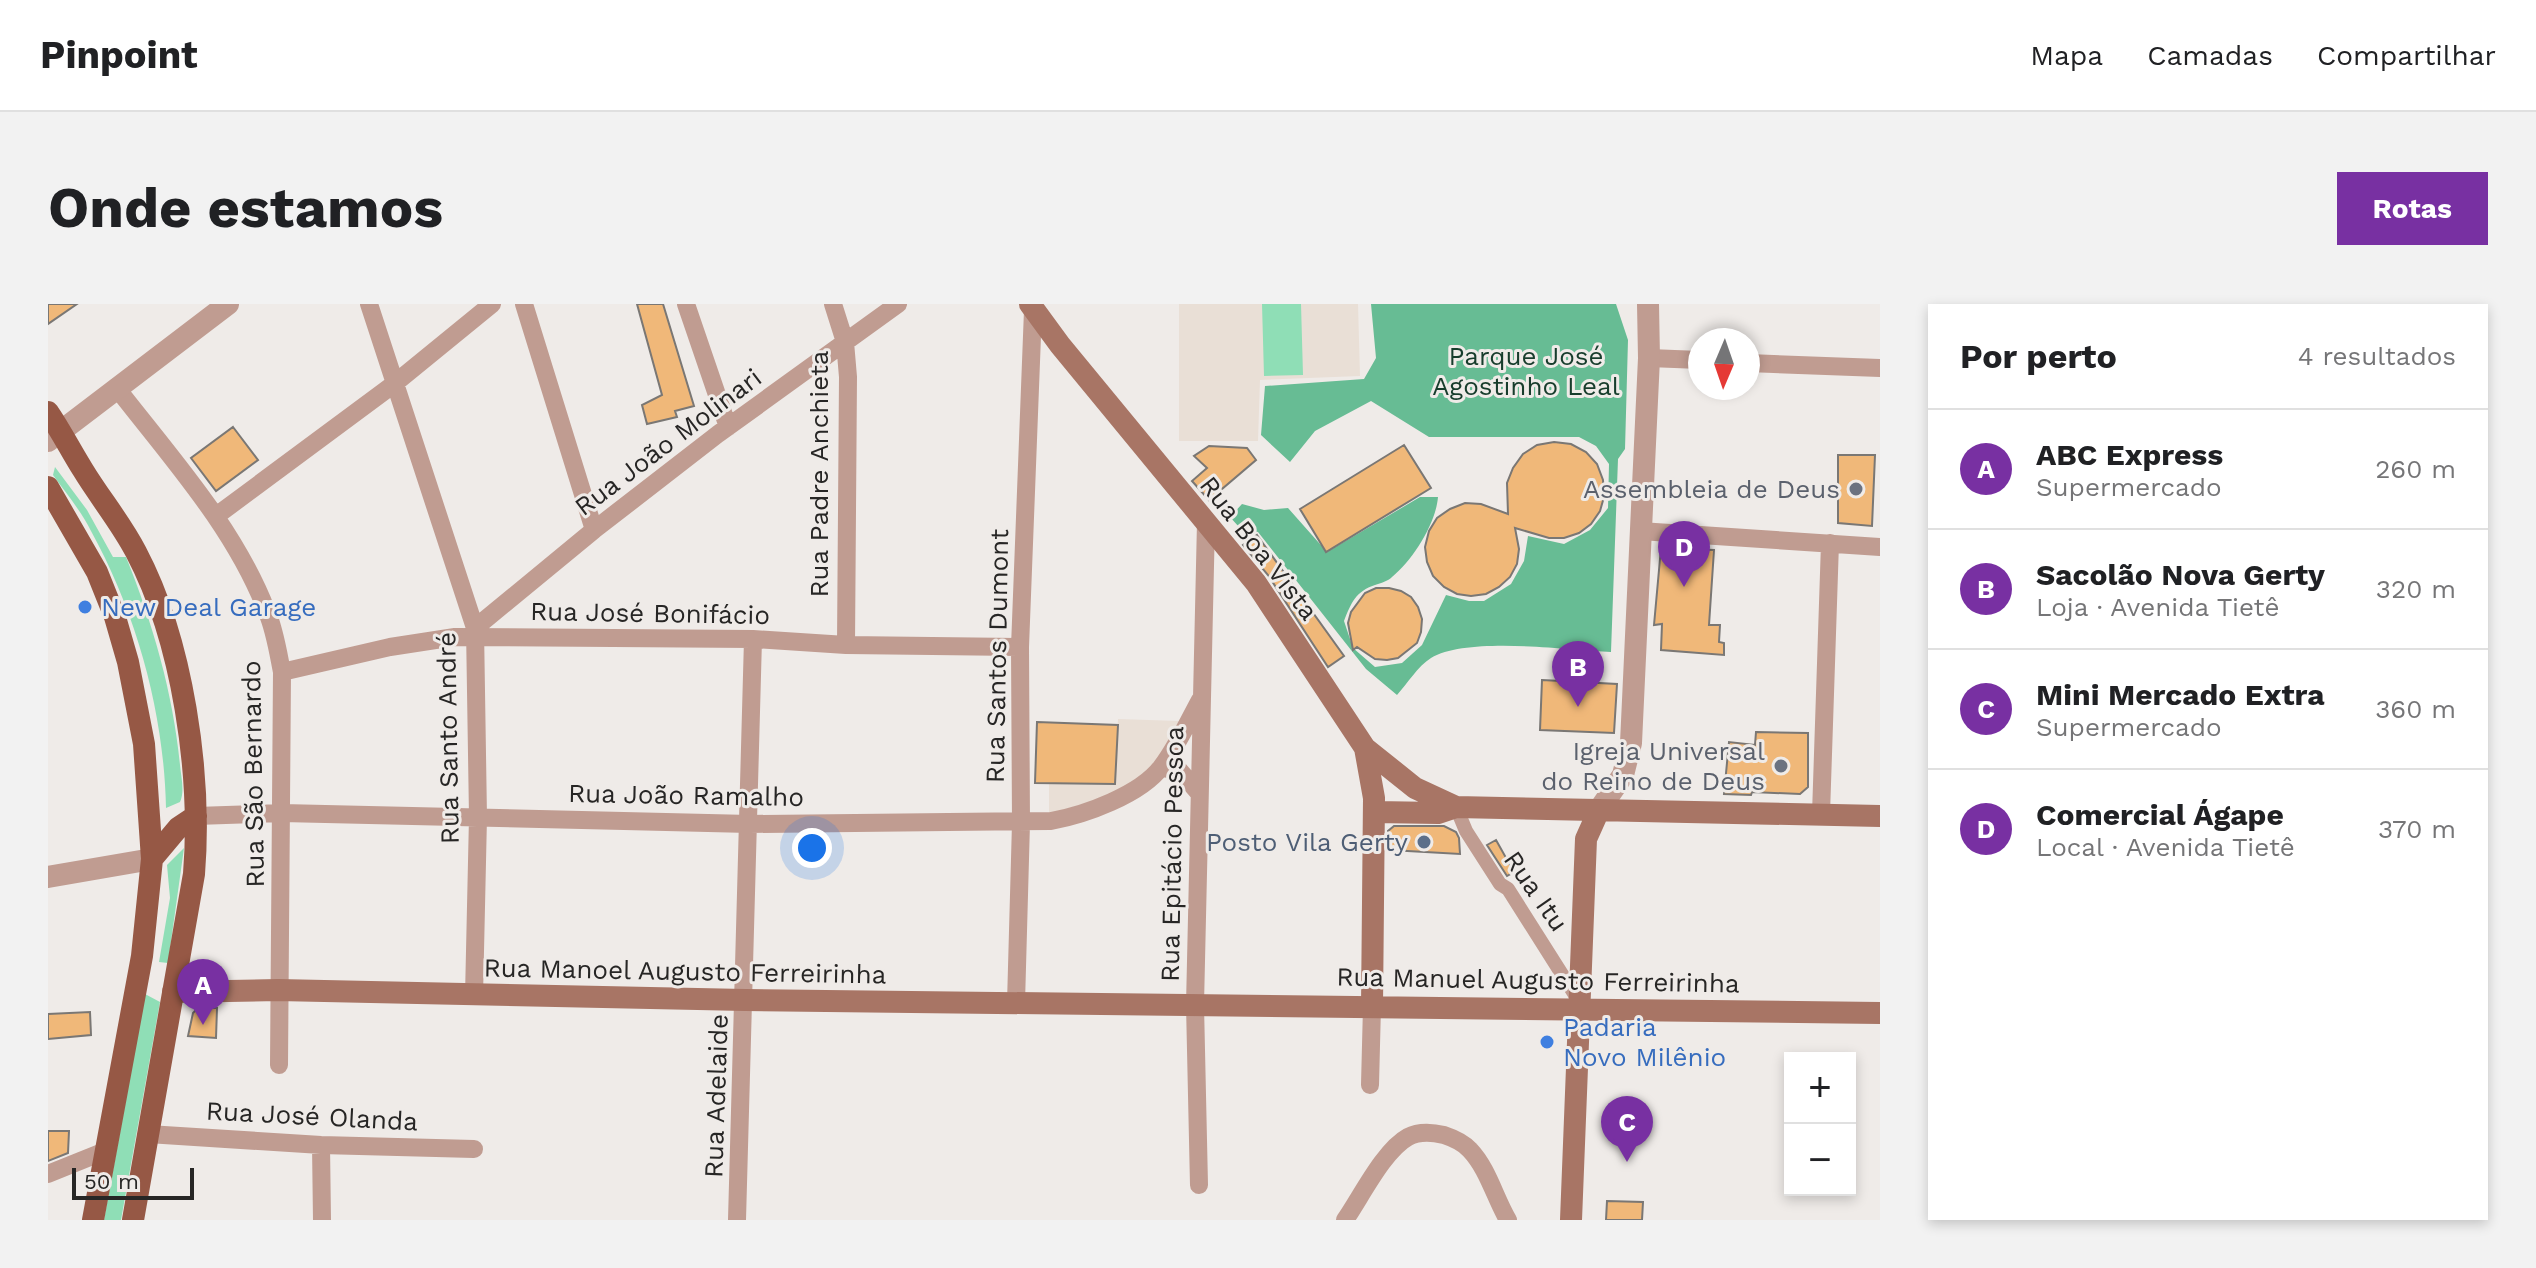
<!DOCTYPE html>
<html lang="pt">
<meta charset="utf-8">
<style>
body{margin:0;font-family:"Work Sans",sans-serif;background:#f2f2f2;color:#202124}
.controls{position:absolute;right:24px;bottom:24px;display:grid;overflow:hidden;border-radius:0px;box-shadow:0 4px 12px #0003}
.controls button{width:72px;height:72px;display:grid;place-items:center;padding:0;border:0;border-bottom:2px solid #e0e0e0;background:#fff;color:#202124;font:40px sans-serif}
.compass{position:absolute;left:1640px;top:24px;width:72px;height:72px;border-radius:50%;background:#fff;box-shadow:0 4px 12px #0003;rotate:182deg}
.scale{position:absolute;left:24px;bottom:20px;width:122px;box-sizing:border-box;padding-left:8px;border:4px solid #272625;border-top:0;font-size:22px;line-height:28px;white-space:nowrap;color:#272625;-webkit-text-stroke:6px #efebe8;paint-order:stroke}
.you{position:absolute;left:764px;top:544px;width:28px;height:28px;margin:-20px;border:6px solid #fff;border-radius:50%;background:#1a73e8;box-shadow:0 0 0 12px #1a73e833}
.badge{display:grid;place-items:center;width:52px;height:52px;border-radius:50%;background:#7830a2;color:#fff;font-size:26px;font-weight:700}
.pin{position:absolute;translate:-50% -66px;filter:drop-shadow(0 2px 4px #0008)}
.pin::after{content:'';position:absolute;top:42px;width:28px;height:24px;background:inherit;clip-path:polygon(0 0,100% 0,50% 100%)}
.list{margin:0;padding:0;list-style:none}
h2{display:flex;justify-content:space-between;align-items:center;height:104px;margin:0;padding:0 32px;font-size:34px}
h2 small{font-size:26px;font-weight:400;color:#757577}
.list li{display:grid;grid-template-columns:52px 1fr auto;gap:24px;align-items:center;box-sizing:border-box;height:120px;padding:0 32px;border-top:2px solid #e0e0e0}
.list b{display:block;font-size:30px;white-space:nowrap}
.list p{margin:0;font-size:26px;white-space:nowrap;color:#757577}
.list em{font-size:26px;font-style:normal;color:#757577}
.map{position:relative;flex:none;width:1832px;height:916px;overflow:hidden;border-radius:0px}
header{display:flex;align-items:center;gap:48px;box-sizing:border-box;height:112px;padding:0 40px;background:#fff;border-bottom:2px solid #e0e0e0}
header strong{font-size:38px}
nav{display:flex;gap:44px;margin-inline-start:auto;font-size:28px}
.intro{display:flex;align-items:center;justify-content:space-between;box-sizing:border-box;height:192px;padding:0 48px}
h1{margin:0;font-size:56px}
.button{padding:20px 36px;border-radius:0px;background:#7830a2;color:#fff;font-size:28px;font-weight:700}
main{display:flex;gap:48px;padding:0 48px}
aside{flex:1;background:#fff;border-radius:0px;box-shadow:0 4px 12px #0003}
.map>svg:first-child{display:block}
</style>
<header>
<strong>Pinpoint</strong>
<nav><a>Mapa</a><a>Camadas</a><a>Compartilhar</a></nav>
</header>
<div class="intro"><h1>Onde estamos</h1><a class="button">Rotas</a></div>
<main>
<div class="map">
<svg width="1832" height="916" viewBox="0 0 1832 916">
<rect width="100%" height="100%" fill="#efebe8"/>
<path fill="#e9dfd6" d="M1131,0H1310L1312,72L1212,76L1210,137H1131Z
M1070,415L1131,417L1111,456L1079,487L1001,510V479L1067,480Z"/>
<path fill="#8fdeb6" d="M1214,0H1253L1255,71L1216,72Z
M7,163L39,206L65,253H78C105,320 125,389 132,461C133,473 137,487 132,498L118,504C116,408 89,311 43,227C33,207 18,189 5,171Z
M136,544L120,659L111,658L122,594L119,561Z
M97,690L112,698L73,916H56Z"/>
<path fill="#67bc94" d="M1323,0H1568L1580,36L1577,145L1570,155L1563,348C1519,346 1420,332 1383,354C1370,362 1359,380 1349,391L1318,365L1210,228L1191,223L1182,213L1194,200L1216,206L1240,204L1279,248L1372,193H1390C1388,219 1365,256 1344,273C1340,277 1333,279 1327,281C1308,287 1303,299 1296,317L1305,344L1327,363L1354,359L1374,341L1398,291L1421,297H1436L1463,280L1476,257L1480,232L1516,240L1542,226L1560,204L1561,160L1548,142L1531,133H1381L1323,97L1267,127L1242,158L1213,131L1217,82L1316,75L1328,54Z"/>
<path fill="#f0b879" stroke="#7a7774" stroke-width="2" d="M0,0H29L0,20Z
M589,0H615L646,102L627,107L629,113L599,120L594,101L614,91Z
M185,123L210,156L168,187L143,154Z
M1506,138L1523,140L1538,148L1549,160L1555,176L1556,193L1552,207L1543,220L1531,229L1516,234H1501L1467,224L1471,245L1469,260L1462,273L1451,283L1438,290L1423,292L1409,290L1396,283L1385,272L1379,258L1377,243L1381,227L1389,214L1402,205L1417,199L1433,200L1460,210L1459,179L1465,164L1475,150L1489,141Z
M1356,141L1383,184L1278,248L1252,205Z
M1161,142L1199,144L1208,156L1161,196L1144,177L1159,164L1146,152Z
M1790,151H1827L1824,222L1790,219Z
M1209,231L1296,352L1280,363L1220,271L1195,241Z
M1613,244L1666,246L1661,321H1672L1671,338L1676,339V351L1613,346L1614,320L1606,321Z
M1328,284H1341L1353,287L1363,293L1370,303L1374,315L1373,328L1369,339L1350,354L1339,356L1327,355L1309,343L1305,346L1300,319L1303,308L1317,289Z
M1494,376L1569,380L1566,429L1492,426Z
M989,418L1070,421L1067,480L987,479Z
M1708,428L1760,429V483L1752,490L1704,488L1703,491L1676,490L1681,438L1707,441Z
M1346,522H1396L1408,528L1411,534L1412,550L1342,546L1340,527Z
M1448,536L1466,568L1459,572L1439,541Z
M150,704H169L168,734L140,732L145,709Z
M42,708L43,731L0,735V710Z
M0,827H21L20,849L0,857Z
M1559,897L1595,898L1594,916H1558Z"/>
<g fill="none" stroke-linecap="round" stroke-linejoin="round">
<path stroke="#c09c91" stroke-width="14" d="M1408,503L1418,527L1452,580L1460,585L1529,694"/>
<path stroke="#c09c91" stroke-width="18" d="M321,0L427,324L430,513L426,692
M476,0L546,226
M638,0L680,123
M785,0L797,38L800,73L798,341
M1601,54L1652,56
M1700,59L1832,64
M68,83C123,154 187,224 219,308C227,327 230,348 234,368L231,761
M168,212L346,80L444,0
M1592,227L1832,243
M427,324L546,226L670,130L850,0
M234,368L342,343L407,333L705,335L798,341L972,343
M1113,464L1131,466L1151,489
M1773,510L1782,239
M148,512L234,509L702,520L1003,517C1036,511 1093,491 1114,462C1129,442 1140,418 1152,396
M968,699L973,519L972,343L985,6
M1322,781L1324,702
M100,830L273,841L426,845
M273,841L274,916
M0,870L57,847
M1151,881L1147,701L1158,218
M689,916L705,335
M1297,916C1313,893 1336,846 1360,833C1371,827 1384,828 1396,831C1405,834 1415,838 1422,846C1440,865 1447,894 1460,916"/>
<path stroke="#c09c91" stroke-width="22" d="M0,137L180,0
M1551,506L1575,471L1583,439L1601,54L1600,0
M0,573L104,555"/>
<path stroke="#a87565" stroke-width="22" d="M982,0L1012,41L1208,279L1317,444L1367,484L1408,503
M1317,444L1326,494L1324,702
M1327,508L1390,509L1408,503L1832,512
M125,688L230,686L697,696L1832,709
M1523,916L1538,535L1551,506"/>
<path stroke="#965845" stroke-width="22" d="M0,108C13,127 23,147 35,166C52,194 73,219 88,248C135,337 154,470 146,570L85,916
M0,183L49,268L67,313L80,358L96,440L104,555L94,652L45,916
M104,555L130,524L148,512"/>
</g>
<g fill="#6b7280" stroke="#efebe8" stroke-width="3">
<circle cx="1808" cy="185" r="8"/>
<circle cx="1733" cy="462" r="8"/>
</g>
<g fill="#3f7fe0" stroke="#efebe8" stroke-width="3">
<circle cx="37" cy="303" r="8"/>
<circle cx="1499" cy="738" r="8"/>
</g>
<circle fill="#5c6f8a" stroke="#efebe8" stroke-width="3" cx="1376" cy="538" r="8"/>
<g text-anchor="middle" dominant-baseline="central" stroke-width="6" stroke-linejoin="round" paint-order="stroke">
<g font-size="26" fill="#173d2c" stroke="#efebe8">
<text x="1478" y="52">Parque José<tspan x="1478" dy="30">Agostinho Leal</tspan></text>
</g>
<g font-size="26" fill="#272625" stroke="#efebe8">
<text transform="translate(620 138) rotate(-37)">Rua João Molinari</text>
<text transform="translate(771 170) rotate(-90)">Rua Padre Anchieta</text>
<text transform="translate(1211 244) rotate(52)">Rua Boa Vista</text>
<text transform="translate(602 309) rotate(1)">Rua José Bonifácio</text>
<text transform="translate(949 352) rotate(-89)">Rua Santos Dumont</text>
<text transform="translate(400 434) rotate(-91)">Rua Santo André</text>
<text transform="translate(205 470) rotate(-91)">Rua São Bernardo</text>
<text transform="translate(638 491) rotate(1)">Rua João Ramalho</text>
<text transform="translate(1124 550) rotate(-89)">Rua Epitácio Pessoa</text>
<text transform="translate(1488 587) rotate(55)">Rua Itu</text>
<text transform="translate(637 667) rotate(1)">Rua Manoel Augusto Ferreirinha</text>
<text transform="translate(1490 676) rotate(1)">Rua Manuel Augusto Ferreirinha</text>
<text transform="translate(668 792) rotate(-88)">Rua Adelaide</text>
<text transform="translate(264 812) rotate(3)">Rua José Olanda</text>
</g>
<g font-size="26" fill="#5b616d" stroke="#efebe8" text-anchor="end">
<text x="1792" y="185">Assembleia de Deus</text>
<text x="1717" y="447">Igreja Universal<tspan x="1717" dy="30">do Reino de Deus</tspan></text>
</g>
<g font-size="26" fill="#366cbe" stroke="#efebe8" text-anchor="start">
<text x="53" y="303">New Deal Garage</text>
<text x="1515" y="723">Padaria<tspan x="1515" dy="30">Novo Milênio</tspan></text>
</g>
<g font-size="26" fill="#4e5e75" stroke="#efebe8" text-anchor="end">
<text x="1360" y="538">Posto Vila Gerty</text>
</g>
</g>
</svg>
<div class="controls">
<button>+</button>
<button>−</button>
</div>
<svg class="compass" viewBox="-18 -18 36 36"><path d="M0-13l5 13h-10z" fill="#e53935"/><path d="M0 13l5-13h-10z" fill="#757577"/></svg>
<div class="scale">50 m</div>
<div class="you"></div>
<div class="pin badge" style="left:155px;top:721px">A</div>
<div class="pin badge" style="left:1530px;top:403px">B</div>
<div class="pin badge" style="left:1579px;top:858px">C</div>
<div class="pin badge" style="left:1636px;top:283px">D</div>
</div>
<aside>
<h2>Por perto<small>4 resultados</small></h2>
<ul class="list">
<li><span class="badge">A</span><div><b>ABC Express</b><p>Supermercado</p></div><em>260 m</em></li>
<li><span class="badge">B</span><div><b>Sacolão Nova Gerty</b><p>Loja · Avenida Tietê</p></div><em>320 m</em></li>
<li><span class="badge">C</span><div><b>Mini Mercado Extra</b><p>Supermercado</p></div><em>360 m</em></li>
<li><span class="badge">D</span><div><b>Comercial Ágape</b><p>Local · Avenida Tietê</p></div><em>370 m</em></li>
</ul>
</aside>
</main>
